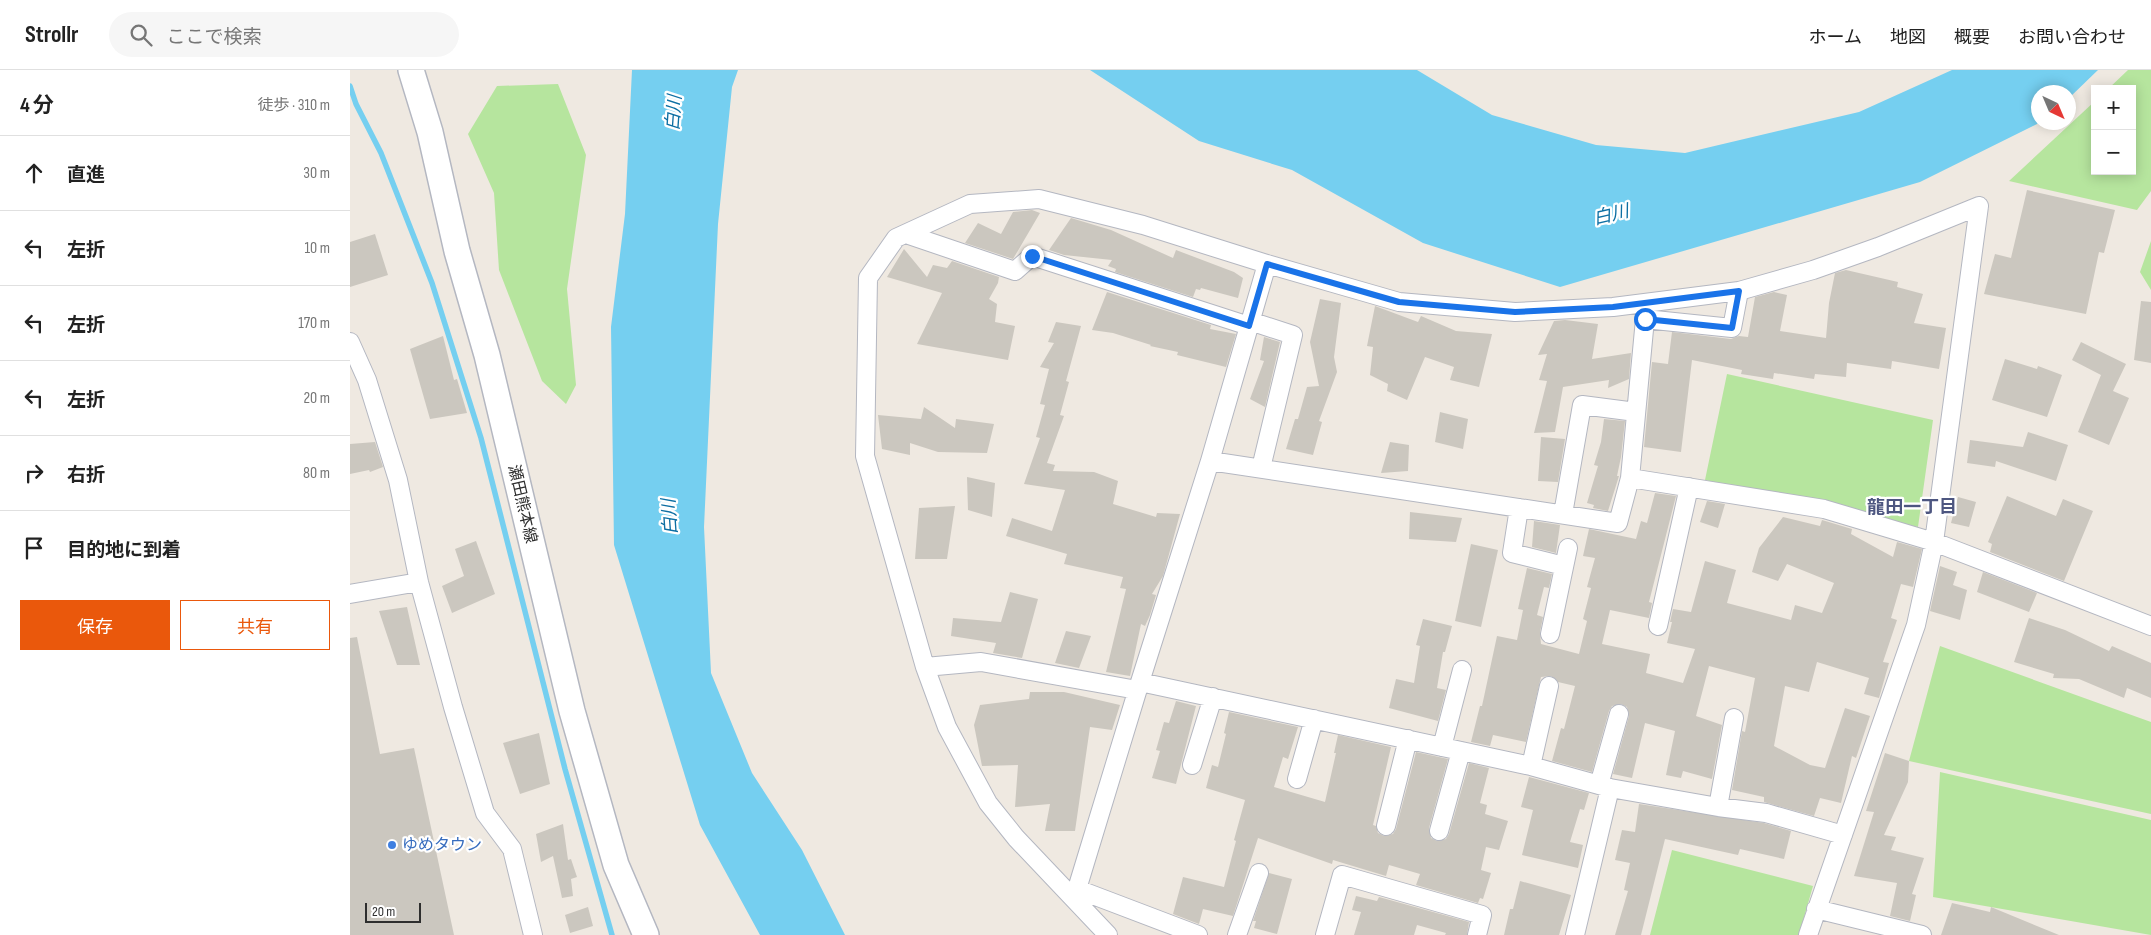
<!DOCTYPE html>
<html lang="ja">
<meta charset="utf-8">
<style>
body{margin:0;font-family:"Sofia Sans Condensed","Noto Sans JP",sans-serif;background:#f6f6f6;color:#222}
.controls{position:absolute;right:15px;top:15px;display:grid;overflow:hidden;border-radius:0px;box-shadow:0 2px 12px #0003}
.controls button{width:45px;height:45px;display:grid;place-items:center;padding:0;border:0;border-bottom:1px solid #e0e0e0;background:#fff;color:#222;font:25px sans-serif}
.compass{position:absolute;left:1681px;top:15px;width:45px;height:45px;border-radius:50%;background:#fff;box-shadow:0 2px 12px #0003;rotate:136deg}
.scale{position:absolute;left:15px;bottom:12px;width:56px;box-sizing:border-box;padding-left:5px;border:2px solid #2e2e2e;border-top:0;font-size:14px;line-height:18px;white-space:nowrap;color:#2e2e2e;-webkit-text-stroke:4px #fff;paint-order:stroke}
.stop{position:absolute;width:15px;height:15px;margin:-11px;border:4px solid #1a73e8;border-radius:50%;background:#fff}
.stop.end{background:#1a73e8;border-color:#fff;box-shadow:0 1px 5px #0008}
.list{margin:0;padding:0;list-style:none}
h2{display:flex;justify-content:space-between;align-items:center;height:65px;margin:0;padding:0 20px;font-size:21px}
h2 small{font-size:16px;font-weight:400;color:#767676}
.list li{display:grid;grid-template-columns:32px 1fr auto;gap:15px;align-items:center;box-sizing:border-box;height:75px;padding:0 20px;border-top:1px solid #e0e0e0}
.list b{display:block;font-size:19px;white-space:nowrap}
.list em{font-size:16px;font-style:normal;color:#767676}
.actions{display:flex;gap:10px;padding:15px 20px}
.actions a{flex:1;padding:11px 0;border:1px solid #ea580c;border-radius:0px;text-align:center;font-size:18px;color:#ea580c}
.actions .main{background:#ea580c;color:#fff}
.icon{flex:none;width:28px;height:28px;fill:none;stroke:currentColor;stroke-width:2;stroke-linecap:round;stroke-linejoin:round}
.map{position:relative;flex:none;width:1801px;height:865px;overflow:hidden}
header{display:flex;align-items:center;gap:30px;box-sizing:border-box;height:70px;padding:0 25px;background:#fff;border-bottom:1px solid #e0e0e0}
header strong{font-size:24px}
nav{display:flex;gap:28px;margin-inline-start:auto;font-size:18px}
.search{width:350px;height:45px;background:#f6f6f6;display:flex;align-items:center;gap:12px;box-sizing:border-box;padding:0 18px;border-radius:28px;color:#767676;font-size:19px}
main{display:flex}
aside{flex:1;background:#fff}
.map>svg:first-child{display:block}
</style>
<header>
<strong>Strollr</strong>
<div class="search"><svg class="icon" aria-label="search" viewBox="0 0 24 24"><circle cx="10" cy="10" r="6"/><path d="M15 15l6 6"/></svg>ここで検索</div>
<nav><a>ホーム</a><a>地図</a><a>概要</a><a>お問い合わせ</a></nav>
</header>
<main>
<aside>
<h2>4 分<small>徒歩 · 310 m</small></h2>
<ul class="list">
<li><svg class="icon" aria-label="ahead" viewBox="0 0 24 24"><path d="M12 20V5M6 11l6-6 6 6"/></svg><div><b>直進</b></div><em>30 m</em></li>
<li><svg class="icon" aria-label="left" viewBox="0 0 24 24"><path d="M17 20v-9H6M10 6l-5 5 5 5"/></svg><div><b>左折</b></div><em>10 m</em></li>
<li><svg class="icon" aria-label="left" viewBox="0 0 24 24"><path d="M17 20v-9H6M10 6l-5 5 5 5"/></svg><div><b>左折</b></div><em>170 m</em></li>
<li><svg class="icon" aria-label="left" viewBox="0 0 24 24"><path d="M17 20v-9H6M10 6l-5 5 5 5"/></svg><div><b>左折</b></div><em>20 m</em></li>
<li><svg class="icon" aria-label="right" viewBox="0 0 24 24"><path d="M7 20v-9h11M14 6l5 5-5 5"/></svg><div><b>右折</b></div><em>80 m</em></li>
<li><svg class="icon" aria-label="arrive" viewBox="0 0 24 24"><path d="M6 21V4h12l-3 4 3 4H6"/></svg><div><b>目的地に到着</b></div></li>
</ul>
<div class="actions"><a class="main">保存</a><a>共有</a></div>
</aside>
<div class="map">
<svg width="1801" height="865" viewBox="0 0 1801 865">
<rect width="100%" height="100%" fill="#efe9e1"/>
<path fill="#b6e59e" d="M1778,0H1801V121L1787,140L1659,111L1745,31V101H1782V19H1758Z
M208,14L236,85L217,219L226,315L216,334L192,311L149,200L144,123L118,64L147,16Z
M1801,171V220L1790,202Z
M1377,304L1583,350L1568,457L1355,410Z
M1590,576L1801,652V744L1559,691Z
M1590,702L1801,750V865L1583,827Z
M1322,780L1463,816L1449,865H1300Z"/>
<path fill="#75cff0" d="M282,0H388L382,17L368,154L354,457L361,603L402,703L452,780L495,865H410L350,755L264,475L261,257L275,144Z
M740,0H1067L1142,45L1246,75L1335,83L1509,42L1602,0H1748L1719,28L1718,22H1688L1689,53L1570,112L1210,217L1073,173L942,100L849,71Z"/>
<g fill="none" stroke-linecap="round" stroke-linejoin="round">
<path stroke="#75cff0" stroke-width="5.5" d="M0,16L6,34L31,83L82,213L131,368L215,699L262,865"/>
</g>
<path fill="#cbc7bf" d="M1677,120L1765,140L1754,183L1749,182L1736,244L1634,224L1645,184L1661,188Z
M682,140L690,143L663,189L615,173L628,153L651,164L663,142Z
M721,148L761,160L823,188L826,180L884,202L893,208L888,228L851,218L850,220L846,219L843,227L765,202L766,199L758,196L762,190L714,185L699,180Z
M25,164L38,205L0,217V172Z
M554,179L577,207L583,195L597,198L602,191L649,207L648,213L639,229L647,234L645,252L665,256L658,290L567,274L592,223L537,207Z
M1496,200L1548,212L1547,217L1573,224L1564,253L1596,258L1589,299L1542,291L1541,299L1497,293L1496,307L1465,304L1464,309L1424,303L1423,309L1391,304L1392,300L1342,290L1331,382L1294,377L1302,292L1318,294L1322,262L1381,269L1389,266L1398,267L1405,227L1424,222L1437,225L1430,261L1476,268L1479,233L1485,203Z
M757,222L861,255L860,259L886,264L876,297L827,285L828,282L800,276L801,275L763,263L742,260Z
M970,229L991,233L984,287L987,302L969,351L972,352L963,385L936,379L945,349H948L957,317L969,316L960,272Z
M1791,231L1801,232V293L1784,290Z
M1025,236L1068,252L1071,246L1106,261L1142,264L1129,317L1100,310L1104,297L1075,287L1057,330L1037,321L1038,314L1020,305L1023,277L1017,276Z
M1215,250L1248,254L1242,289L1281,283L1279,309L1258,318L1259,310L1213,317L1205,362L1184,363L1197,311L1189,310L1197,284L1188,285L1204,251Z
M706,252L731,256L716,311L719,312L710,345L714,346L697,393L705,395L703,401L744,402L768,411L763,434L806,447L807,443L830,444L813,506L802,524L806,525L800,545L795,556L791,554L780,606L756,602L776,519L770,518L773,507L714,494L717,484L656,466L662,448L702,461L715,420L674,414L690,368L686,367L695,335L690,334L699,299L690,297L704,273L698,272Z
M93,266L104,310L107,309L117,343L80,349L60,279Z
M914,267L930,272L915,337L900,329L914,291L910,290Z
M1731,272L1776,294L1763,321L1779,328L1759,375L1728,362L1751,305L1722,290Z
M1655,289L1687,299L1688,296L1712,305L1697,347L1642,330Z
M574,337L605,358L606,349L644,354L637,383L588,382L560,373V385L532,379L528,345L571,349Z
M1090,342L1118,349L1113,379L1085,372Z
M1254,349L1275,351L1271,387L1267,406H1269L1258,441L1243,438L1244,435L1237,433L1248,396L1244,395L1251,372Z
M1678,362L1718,375L1706,411L1646,391L1645,397L1617,393L1620,370L1673,377Z
M1191,367L1215,369L1208,412L1188,411Z
M25,372L33,397L20,402L19,400L0,404V374Z
M1040,372L1059,375L1058,401L1031,403Z
M617,407L645,413L642,447L618,440Z
M1305,423L1326,426L1299,532L1302,533L1299,548L1260,540L1252,574L1300,584L1296,603L1333,613L1345,579L1317,573L1322,552H1320L1323,539L1341,542L1355,491L1386,500L1377,533L1441,550L1445,535L1472,543L1484,513L1437,494L1428,511L1402,502L1409,478L1433,447L1470,456L1472,450L1502,459L1501,464L1543,487L1547,472L1572,479L1563,517L1551,514L1541,548L1547,550L1533,592L1539,593L1529,628L1514,624L1519,608L1467,592L1459,622L1435,616L1424,676L1460,695L1475,698L1495,638L1520,646L1506,688L1502,686L1491,733L1470,728L1464,746L1414,732V727L1382,720L1392,661L1395,662L1405,608L1359,596L1346,646L1372,655L1362,709L1333,701L1331,708L1316,705L1325,661L1295,653L1282,708L1263,704L1279,646L1277,637L1271,634L1262,636L1259,641L1242,702L1202,691L1211,658L1214,659L1225,616L1208,612L1201,606L1191,607L1176,672L1143,665L1140,676L1121,672L1130,636H1132L1147,566L1167,570L1173,540L1168,539L1177,498L1202,504L1199,518L1194,517L1187,545L1193,547L1190,562L1191,574L1229,584L1237,551L1233,549L1241,518L1237,517L1245,488L1233,486L1239,459L1286,469L1291,451L1297,453Z
M1657,426L1706,446L1713,429L1743,441L1714,511L1640,482L1642,474L1638,472Z
M1608,427L1626,432L1619,457L1601,453Z
M1357,431L1375,434L1368,458L1350,452Z
M605,436L597,489H565L569,438Z
M1060,442L1112,448L1106,472L1059,469Z
M1184,451L1210,455L1206,483L1182,477Z
M126,471L145,524L102,543L92,516L114,506L105,479Z
M1121,474L1148,480L1131,557L1105,551Z
M1590,496L1607,502L1603,515L1617,520L1610,550L1580,541Z
M1633,502L1687,523L1679,542L1627,522Z
M660,522L688,529L672,588L643,583L646,573L601,566L603,548L651,552Z
M57,537L70,595H47L29,541Z
M1679,548L1715,560L1759,581L1762,576L1801,593V628L1777,618L1774,628L1729,609L1703,608L1704,604L1664,592Z
M1073,549L1102,556L1095,582H1093L1087,618L1096,620L1088,651L1039,638L1046,609L1064,613L1070,576L1066,575Z
M716,561L741,566L729,598L705,593Z
M7,567L30,684L64,678L104,865H0V568Z
M680,622H714L770,635L762,660L740,657L725,761H695L700,734L665,737L668,695L632,696L624,655L630,635L679,629Z
M826,631L846,636L826,714L802,708L810,681L806,680L814,652L819,653Z
M879,642L948,657L938,689L933,687L924,717L975,732L986,683H984L988,665L1041,677L1023,755L1026,756L1028,763L1034,766L1043,764L1046,759L1066,682L1098,689L1079,758L1081,768L1087,771L1096,769L1099,764L1119,693L1139,698L1130,733L1137,735L1135,744L1158,751L1149,780L1136,777L1131,800L1141,803L1133,829L1130,828L1128,833L1066,815L1070,804L1039,795L1036,806L983,790L982,794L908,768L883,846L853,839L849,854L823,844L833,807L874,817L875,813L886,771L884,770L895,730L856,718L862,695L868,697L876,664L874,663Z
M189,663L200,714L170,724L153,673Z
M1535,683L1559,691L1558,712L1534,765L1546,767L1541,780L1574,788L1562,824L1566,825L1560,851L1540,846L1547,813L1504,806L1524,742L1516,741Z
M1179,707L1239,723L1234,740L1230,739L1220,772L1233,775L1228,798L1172,785L1183,740L1171,737Z
M1289,734L1414,753L1441,761L1434,789L1390,779L1388,785L1315,769L1291,865H1265L1278,821L1274,820L1280,793L1265,790L1272,760L1285,762Z
M213,754L218,790L221,789L227,807L221,809L223,826L212,828L203,786L191,792L186,764Z
M919,803L942,809L927,864L904,858L906,851H903Z
M1170,811L1221,825L1209,865H1154L1160,839H1163Z
M1006,826L1027,831L1029,827L1119,852L1117,865H1095L1096,863L1067,855L1064,865H1004L1011,842L1002,840Z
M1602,833L1640,842L1641,837L1709,865H1591Z
M238,837L243,856L220,863L215,845Z"/>
<g fill="none" stroke-linecap="round" stroke-linejoin="round">
<defs>
<path id="minor" d="M556,164L665,201L682,186L899,256
M900,251L943,265L911,398
M0,272L17,310L48,410L69,512L103,637L135,743L162,779L183,865
M860,391L917,194
M1280,408L1295,249L1382,258L1389,221
M1169,438L1162,483L1214,496
M1213,444L1232,335L1286,342
M0,524L69,512
M1308,556L1339,417
M1200,564L1218,478
M575,597L631,592L787,620
M790,612L1181,696L1260,718L1368,737L1416,743L1493,765
M1092,677L1112,600
M842,695L863,627
M1181,696L1199,616
M947,709L964,649
M1249,715L1269,644
M1368,737L1384,648
M1036,756L1058,669
M1089,761L1111,681
M1466,839L1572,865
M758,865L666,768L638,733L597,657L575,597L515,386L518,208L546,168L620,134L689,129L793,155L917,194L1049,232L1165,242L1263,237L1389,221L1463,200L1528,177L1629,136
M848,865L727,819L790,612L860,391L1268,453L1280,408L1474,439L1584,472L1801,556
M887,865L909,803
M975,865L992,805L1132,845L1127,865
M1225,865L1260,718
M1458,865L1566,555L1584,472L1629,136"/>
<path id="secondary" d="M61,0L80,62L107,181L137,285L222,641L266,795L296,865"/>
</defs>
<use href="#minor" stroke="#b4b7c1" stroke-width="20"/>
<use href="#secondary" stroke="#b4b7c1" stroke-width="28"/>
<use href="#minor" stroke="#fff" stroke-width="18"/>
<use href="#secondary" stroke="#fff" stroke-width="25"/>
</g>
<g fill="none" stroke-linecap="round" stroke-linejoin="round">
<path stroke="#1a73e8" stroke-width="6" d="M682,186L899,256L917,194L1049,232L1165,242L1263,237L1389,221L1382,258L1295,249"/>
</g>
<circle fill="#3f7fe0" stroke="#fff" stroke-width="2" cx="42" cy="775" r="5"/>
<g text-anchor="middle" dominant-baseline="central" stroke-width="4.5" stroke-linejoin="round" paint-order="stroke">
<g font-size="16" fill="#2e2e2e" stroke="#fff">
<text transform="translate(172 434) rotate(77)">瀬田熊本線</text>
</g>
<g font-size="16" fill="#366cbe" stroke="#fff" text-anchor="start">
<text x="52" y="775">ゆめタウン</text>
</g>
<g font-size="18" font-style="italic" fill="#0d6fa3" stroke="#fff">
<text transform="translate(324 43) rotate(-86)">白川</text>
<text transform="translate(1261 145) rotate(-13)">白川</text>
<text transform="translate(320 447) rotate(-94)">白川</text>
</g>
<g font-size="18" font-weight="bold" fill="#4d5680" stroke="#fff">
<text x="1562" y="437">龍田一丁目</text>
</g>
</g>
</svg>
<div class="controls">
<button>+</button>
<button>−</button>
</div>
<svg class="compass" viewBox="-18 -18 36 36"><path d="M0-13l5 13h-10z" fill="#e53935"/><path d="M0 13l5-13h-10z" fill="#767676"/></svg>
<div class="scale">20 m</div>
<div class="stop" style="left:1295px;top:249px"></div>
<div class="stop end" style="left:682px;top:186px"></div>
</div>
</main>
